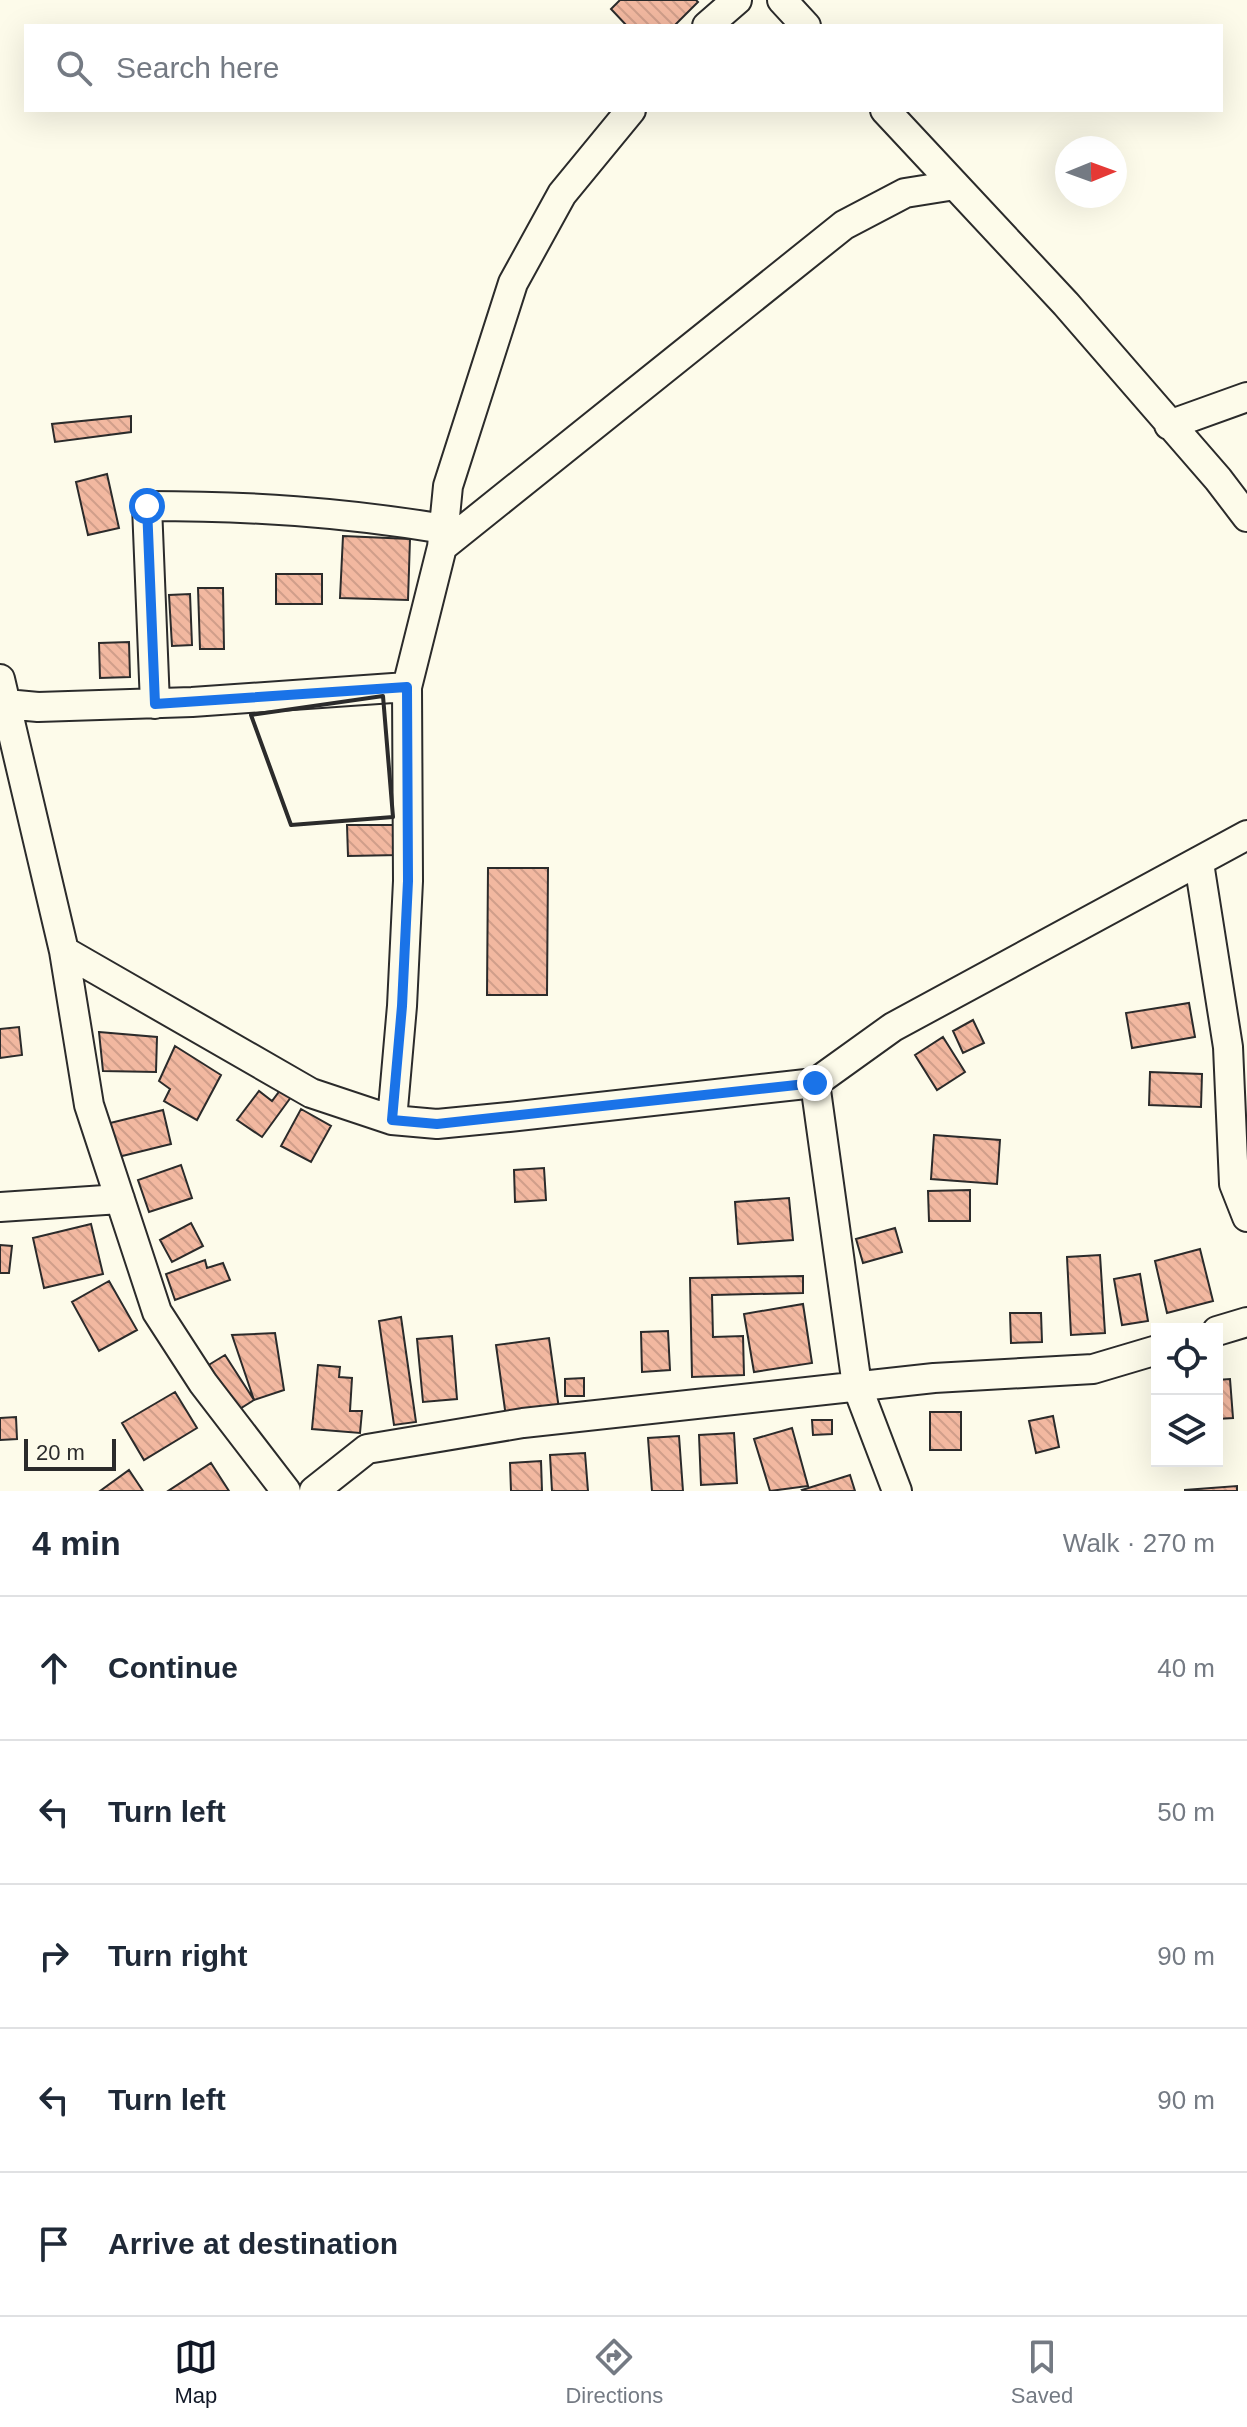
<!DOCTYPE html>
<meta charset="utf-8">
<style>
body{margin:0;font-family:Helvetica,sans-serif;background:#f6f6f7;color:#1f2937}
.controls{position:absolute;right:24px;bottom:24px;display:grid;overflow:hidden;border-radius:0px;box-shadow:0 8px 32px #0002}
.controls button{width:72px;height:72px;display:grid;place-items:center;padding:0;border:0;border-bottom:2px solid #e0e1e3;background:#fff;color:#1f2937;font:40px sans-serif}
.compass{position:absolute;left:1055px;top:136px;width:72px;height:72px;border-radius:50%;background:#fff;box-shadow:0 8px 32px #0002;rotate:89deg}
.scale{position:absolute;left:24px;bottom:20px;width:92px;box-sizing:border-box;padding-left:8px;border:4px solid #2b2b2b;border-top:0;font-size:22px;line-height:28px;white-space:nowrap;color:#2b2b2b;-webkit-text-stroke:6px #fdfbea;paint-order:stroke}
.stop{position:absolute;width:24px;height:24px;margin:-18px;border:6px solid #1a73e8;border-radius:50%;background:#fff}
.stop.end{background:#1a73e8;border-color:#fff;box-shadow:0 2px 8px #0008}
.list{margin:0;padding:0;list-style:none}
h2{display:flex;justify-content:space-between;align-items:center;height:104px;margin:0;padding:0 32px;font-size:34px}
h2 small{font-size:26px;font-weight:400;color:#747a83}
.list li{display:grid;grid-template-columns:52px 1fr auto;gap:24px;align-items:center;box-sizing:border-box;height:144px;padding:0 32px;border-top:2px solid #e0e1e3}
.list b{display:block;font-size:30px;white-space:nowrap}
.list em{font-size:26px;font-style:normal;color:#747a83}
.icon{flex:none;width:44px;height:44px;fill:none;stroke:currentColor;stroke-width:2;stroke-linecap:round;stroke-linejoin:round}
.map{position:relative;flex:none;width:1247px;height:1491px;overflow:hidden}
.search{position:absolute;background:#fff;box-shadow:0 8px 32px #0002;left:24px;right:24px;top:24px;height:88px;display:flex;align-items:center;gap:20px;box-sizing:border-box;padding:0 28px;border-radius:0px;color:#747a83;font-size:30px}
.sheet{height:824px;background:#fff}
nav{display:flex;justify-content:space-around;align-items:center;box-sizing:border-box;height:112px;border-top:2px solid #e0e1e3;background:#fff;font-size:22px;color:#747a83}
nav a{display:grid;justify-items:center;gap:4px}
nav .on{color:#111827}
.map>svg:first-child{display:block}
</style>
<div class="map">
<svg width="1247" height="1491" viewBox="0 0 1247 1491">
<defs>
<pattern id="building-back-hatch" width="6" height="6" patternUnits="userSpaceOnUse" patternTransform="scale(2)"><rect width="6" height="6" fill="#f2b8a0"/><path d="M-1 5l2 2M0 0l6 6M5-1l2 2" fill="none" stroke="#d09e8a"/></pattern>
</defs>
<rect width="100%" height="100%" fill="#fdfbea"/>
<path fill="url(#building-back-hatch)" stroke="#2b2b2b" stroke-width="2" d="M620,0H696L698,2L674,26H627L611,9Z
M131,416V432L55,442L52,424Z
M107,474L119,528L88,535L76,482Z
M343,536L410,539L408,600L340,598Z
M276,574H322V604H276Z
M198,588H223L224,649H200Z
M190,594L192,645L172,646L169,595Z
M129,642L130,677L100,678L99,643Z
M347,825H398L399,855L348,856Z
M488,868H548L547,995H487Z
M1189,1003L1195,1037L1132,1048L1126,1013Z
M973,1020L984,1043L963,1053L953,1031Z
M19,1027L22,1055L0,1058V1029Z
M99,1032L157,1037L156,1072L103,1071Z
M943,1037L965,1072L937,1090L915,1055Z
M175,1046L221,1075L197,1120L164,1101L170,1089L159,1081Z
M1150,1072L1202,1074L1201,1107L1149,1105Z
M284,1085L294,1093L262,1137L237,1120L259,1091L272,1101Z
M301,1109L331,1126L311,1162L281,1146Z
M163,1110L171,1144L110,1159L102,1125Z
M934,1135L1000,1140L997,1184L931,1179Z
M181,1165L192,1198L149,1212L138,1180Z
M544,1168L546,1200L515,1202L514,1170Z
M970,1190V1221H929L928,1191Z
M789,1198L793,1240L738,1244L735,1202Z
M191,1223L203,1246L172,1262L160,1240Z
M91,1224L103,1274L44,1288L33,1238Z
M895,1228L902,1252L863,1263L856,1239Z
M0,1245L12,1246L9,1273H0Z
M1200,1249L1213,1301L1167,1313L1155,1261Z
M1100,1255L1105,1333L1071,1335L1067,1257Z
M205,1260L207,1268L223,1263L230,1280L175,1300L166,1274Z
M1140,1274L1148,1321L1122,1325L1114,1279Z
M803,1276V1293L712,1295L713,1337L743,1336L744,1375L692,1377L690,1278Z
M109,1281L137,1330L99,1351L72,1302Z
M803,1304L812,1363L754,1372L744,1314Z
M1010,1313H1041L1042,1342L1011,1343Z
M401,1317L416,1422L394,1425L379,1321Z
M668,1331L670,1370L642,1372L641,1332Z
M275,1333L284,1390L254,1400L232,1335Z
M452,1336L457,1399L423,1402L417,1339Z
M549,1338L559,1409L506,1417L496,1345Z
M225,1355L254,1400L230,1415L202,1369Z
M318,1365L340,1367L339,1377L352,1378L350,1411H362L360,1433L312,1429Z
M584,1378V1396H565V1379Z
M1230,1379L1233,1418L1217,1419V1380Z
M175,1392L197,1428L144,1460L122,1423Z
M930,1412H961V1450H930Z
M1053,1416L1059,1447L1036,1453L1029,1421Z
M16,1417L17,1439L0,1440V1418Z
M812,1420H832V1434L813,1435Z
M792,1428L808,1486L770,1491L754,1439Z
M734,1433L737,1483L701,1485L699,1435Z
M679,1436L683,1491H652L648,1438Z
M585,1453L588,1491H552L550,1455Z
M541,1461L542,1491H511L510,1463Z
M211,1463L229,1491H168Z
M129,1470L143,1491H100Z
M850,1475L855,1491H803L802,1490Z
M1237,1486V1491H1185V1490Z"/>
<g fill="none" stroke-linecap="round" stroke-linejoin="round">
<defs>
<path id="minor" d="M782,0L806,26
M707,26L737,0
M885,110L1066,304L1218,479L1247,517
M1169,425L1247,397
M442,547L844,225L905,193L955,185
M0,679L64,951L89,1105L157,1312L203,1383L286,1491
M6,704L38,707L192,702L407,687
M155,704L147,506C250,506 342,512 444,529
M1199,863L1228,1047L1234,1184L1247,1217
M64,951L311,1093L392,1120L437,1124L509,1117L815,1083L893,1027L1247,835
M815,1083L857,1386L897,1491
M392,1120L402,1006L408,881L407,687L442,547L448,486L513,283L562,194L631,110
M0,1207L120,1199
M1217,1331L1247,1322
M314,1491L367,1449L523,1423L934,1378L1093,1369L1157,1350"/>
</defs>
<use href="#minor" stroke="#2b2b2b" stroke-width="32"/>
<use href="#minor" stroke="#fdfbea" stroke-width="28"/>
<path stroke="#2b2b2b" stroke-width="4" d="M383,696L393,817L291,825L251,715Z"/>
</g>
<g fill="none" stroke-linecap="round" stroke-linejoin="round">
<path stroke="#1a73e8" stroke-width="10" d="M147,506L155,704L407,687L408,881L402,1006L392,1120L437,1124L815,1083"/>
</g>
</svg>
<div class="controls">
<button><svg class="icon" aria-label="locate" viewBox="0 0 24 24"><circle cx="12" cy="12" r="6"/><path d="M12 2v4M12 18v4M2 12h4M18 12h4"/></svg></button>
<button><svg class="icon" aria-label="layers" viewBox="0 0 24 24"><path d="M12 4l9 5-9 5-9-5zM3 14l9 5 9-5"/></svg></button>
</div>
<svg class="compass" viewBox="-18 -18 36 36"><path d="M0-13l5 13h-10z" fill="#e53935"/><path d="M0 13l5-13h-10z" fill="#747a83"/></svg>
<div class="scale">20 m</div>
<div class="stop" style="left:147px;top:506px"></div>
<div class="stop end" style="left:815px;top:1083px"></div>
<div class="search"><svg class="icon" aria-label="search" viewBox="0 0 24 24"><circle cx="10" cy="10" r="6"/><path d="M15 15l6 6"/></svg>Search here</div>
</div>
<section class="sheet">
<h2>4 min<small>Walk · 270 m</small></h2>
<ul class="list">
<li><svg class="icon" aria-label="ahead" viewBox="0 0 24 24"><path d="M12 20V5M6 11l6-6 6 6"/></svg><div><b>Continue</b></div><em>40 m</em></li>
<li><svg class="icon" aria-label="left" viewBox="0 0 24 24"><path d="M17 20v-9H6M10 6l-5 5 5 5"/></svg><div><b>Turn left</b></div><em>50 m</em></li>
<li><svg class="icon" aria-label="right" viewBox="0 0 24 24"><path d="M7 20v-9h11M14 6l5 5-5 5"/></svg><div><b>Turn right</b></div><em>90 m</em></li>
<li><svg class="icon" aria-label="left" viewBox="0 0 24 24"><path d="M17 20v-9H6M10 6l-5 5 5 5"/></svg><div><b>Turn left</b></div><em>90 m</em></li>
<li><svg class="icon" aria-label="arrive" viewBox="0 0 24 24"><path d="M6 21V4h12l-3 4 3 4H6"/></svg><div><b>Arrive at destination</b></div></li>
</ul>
</section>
<nav>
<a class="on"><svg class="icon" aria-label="map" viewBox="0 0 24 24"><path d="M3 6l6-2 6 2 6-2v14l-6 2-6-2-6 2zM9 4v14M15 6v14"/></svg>Map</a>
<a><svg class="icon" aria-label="directions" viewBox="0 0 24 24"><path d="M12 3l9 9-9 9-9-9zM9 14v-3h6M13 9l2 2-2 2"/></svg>Directions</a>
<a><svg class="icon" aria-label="saved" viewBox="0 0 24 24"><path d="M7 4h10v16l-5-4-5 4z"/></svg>Saved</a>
</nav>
